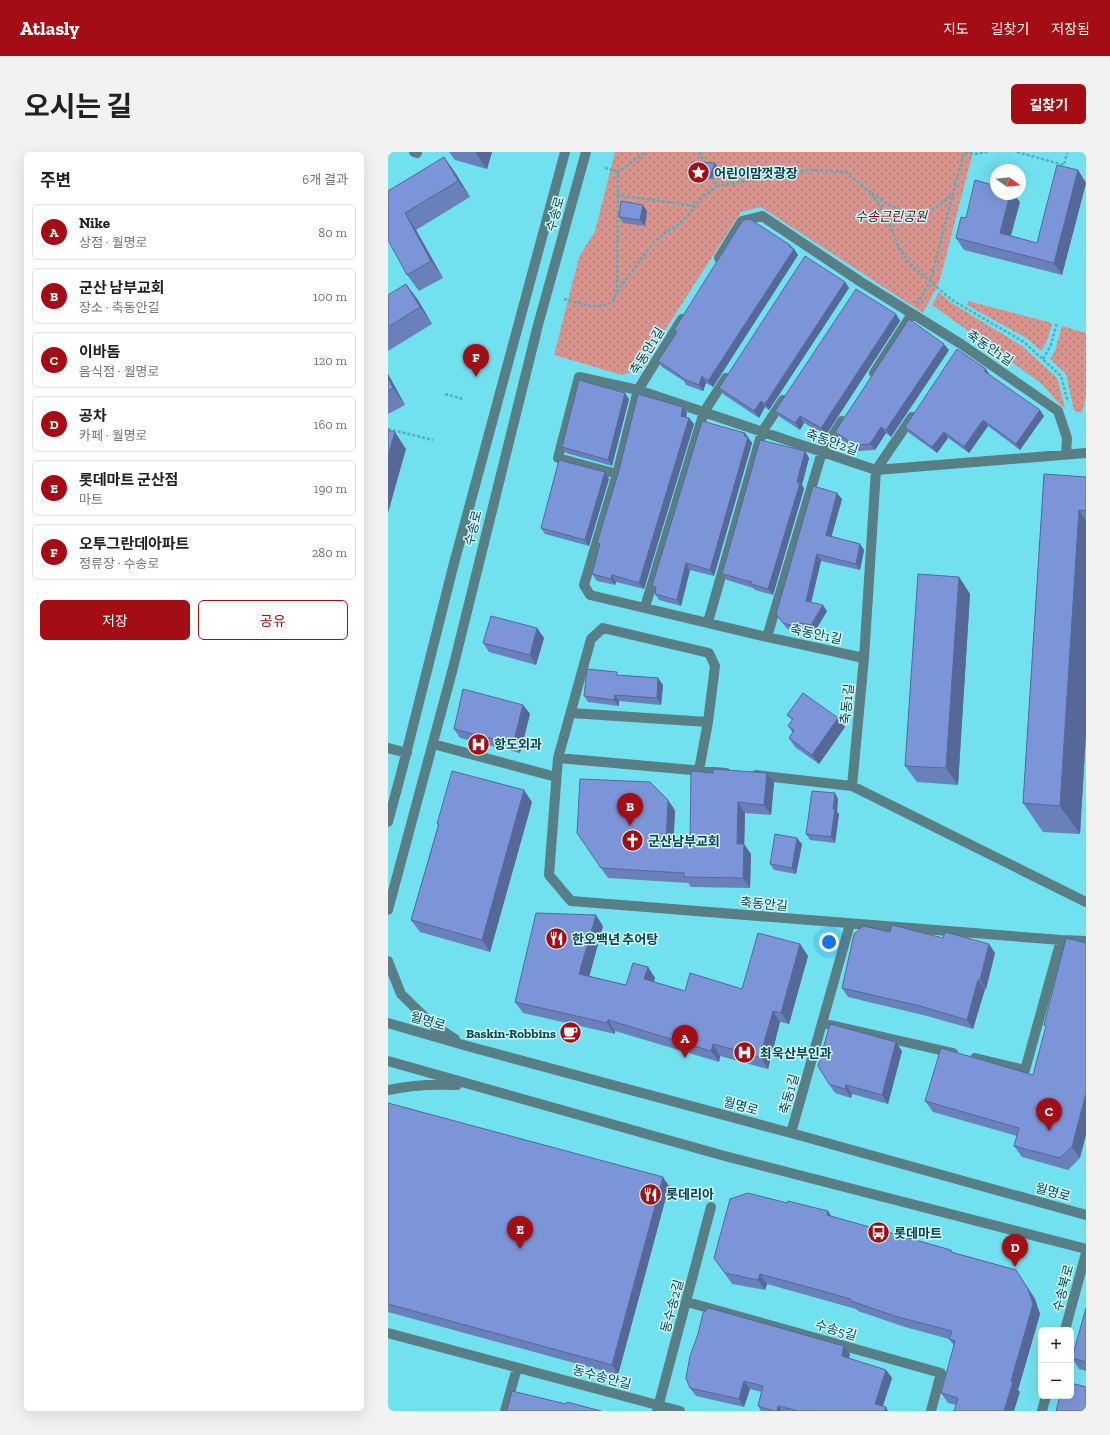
<!DOCTYPE html>
<html lang="ko">
<meta charset="utf-8">
<style>
body{margin:0;font-family:"Zilla Slab","Noto Sans KR",serif;background:#f2f2f2;color:#202124}
.controls{position:absolute;right:12px;bottom:12px;display:grid;overflow:hidden;border-radius:6px;box-shadow:0 4px 16px #0002}
.controls button{width:36px;height:36px;display:grid;place-items:center;padding:0;border:0;border-bottom:1px solid #e0e0e0;background:#fff;color:#202124;font:20px sans-serif}
.compass{position:absolute;left:602px;top:12px;width:36px;height:36px;border-radius:50%;background:#fff;box-shadow:0 4px 16px #0002;rotate:105deg}
.you{position:absolute;left:441px;top:790px;width:14px;height:14px;margin:-10px;border:3px solid #fff;border-radius:50%;background:#1a73e8;box-shadow:0 0 0 6px #1a73e833}
.badge{display:grid;place-items:center;width:26px;height:26px;border-radius:50%;background:#a40d13;color:#fff;font-size:13px;font-weight:700}
.pin{position:absolute;translate:-50% -33px;filter:drop-shadow(0 1px 2px #0008)}
.pin::after{content:'';position:absolute;top:21px;width:14px;height:12px;background:inherit;clip-path:polygon(0 0,100% 0,50% 100%)}
.list{margin:0;padding:0;list-style:none}
h2{display:flex;justify-content:space-between;align-items:center;height:52px;margin:0;padding:0 16px;font-size:17px}
h2 small{font-size:13px;font-weight:400;color:#757577}
.list li{display:grid;grid-template-columns:26px 1fr auto;gap:12px;align-items:center;box-sizing:border-box;height:56px;margin:0 8px 8px;padding:0 8px;border:1px solid #e0e0e0;border-radius:6px}
.list b{display:block;font-size:15px;white-space:nowrap}
.list p{margin:0;font-size:13px;white-space:nowrap;color:#757577}
.list em{font-size:13px;font-style:normal;color:#757577}
.actions{display:flex;gap:8px;padding:12px 16px}
.actions a{flex:1;padding:9px 0;border:1px solid #a40d13;border-radius:6px;text-align:center;font-size:14px;color:#a40d13}
.actions .main{background:#a40d13;color:#fff}
.map{position:relative;flex:none;width:698px;height:1259px;overflow:hidden;border-radius:6px}
header{display:flex;align-items:center;gap:24px;box-sizing:border-box;height:56px;padding:0 20px;background:#a40d13;color:#fff}
header strong{font-size:19px}
nav{display:flex;gap:22px;margin-inline-start:auto;font-size:14px}
.intro{display:flex;align-items:center;justify-content:space-between;box-sizing:border-box;height:96px;padding:0 24px}
h1{margin:0;font-size:28px}
.button{padding:10px 18px;border-radius:6px;background:#a40d13;color:#fff;font-size:14px;font-weight:700}
main{display:flex;gap:24px;padding:0 24px}
aside{flex:1;background:#fff;border-radius:6px;box-shadow:0 4px 16px #0002}
.map>svg:first-child{display:block}
</style>
<header>
<strong>Atlasly</strong>
<nav><a>지도</a><a>길찾기</a><a>저장됨</a></nav>
</header>
<div class="intro"><h1>오시는 길</h1><a class="button">길찾기</a></div>
<main>
<aside>
<h2>주변<small>6개 결과</small></h2>
<ul class="list">
<li><span class="badge">A</span><div><b>Nike</b><p>상점 · 월명로</p></div><em>80 m</em></li>
<li><span class="badge">B</span><div><b>군산 남부교회</b><p>장소 · 축동안길</p></div><em>100 m</em></li>
<li><span class="badge">C</span><div><b>이바돔</b><p>음식점 · 월명로</p></div><em>120 m</em></li>
<li><span class="badge">D</span><div><b>공차</b><p>카페 · 월명로</p></div><em>160 m</em></li>
<li><span class="badge">E</span><div><b>롯데마트 군산점</b><p>마트</p></div><em>190 m</em></li>
<li><span class="badge">F</span><div><b>오투그란데아파트</b><p>정류장 · 수송로</p></div><em>280 m</em></li>
</ul>
<div class="actions"><a class="main">저장</a><a>공유</a></div>
</aside>
<div class="map">
<svg width="698" height="1259" viewBox="0 0 698 1259">
<defs>
<pattern id="park-dots" width="8" height="8" patternUnits="userSpaceOnUse"><rect width="8" height="8" fill="#d8948c"/><path d="M2 2h.1M6 6h.1" fill="none" stroke="#ae7a74" stroke-width="1.8" stroke-linecap="round"/></pattern>
</defs>
<rect width="100%" height="100%" fill="#71e1f0"/>
<path fill="url(#park-dots)" d="M227,0H585L551,131L535,161L373,55L353,60L252,217L234,223L166,203L191,105L207,79Z
M551,140L562,150L634,194L669,226L677,255H674L654,232L544,153Z
M580,149L664,171C661,181 660,190 653,199L640,187L579,153Z
M674,174L698,181V244L694,261L686,259L678,222L662,207L667,199Z"/>
<g fill="none" stroke-linecap="round" stroke-linejoin="round">
<path stroke="#53afbb" stroke-width="2.5" stroke-dasharray="3 2" stroke-linecap="butt" d="M311,0L317,12
M577,0L587,2L599,0
M629,0L676,13L679,1
M217,16L230,20
M324,25L329,34L420,18L458,20L482,40L497,62L511,96L522,112L564,148L636,190L673,224L680,250
M484,41C500,54 524,67 545,57C552,54 558,47 565,42
M229,43L307,54
M229,140L264,92L278,80L290,73L302,61L314,45L329,34
M176,147L202,154H213L225,149L229,140L230,20L258,0
M529,152L542,129L576,0
M655,207L663,193L669,170
M57,242L75,247
M0,277L45,288"/>
<path stroke="#587f85" stroke-width="10" d="M26,0L29,1
M331,106L354,69L374,64L473,130L573,192L670,259L679,286L678,302
M294,167L250,238L229,322L196,433L202,443L379,485L476,506
M486,221L524,162
M229,322L170,306L191,225L250,238L488,318L698,301
M257,455L316,260L338,226
M320,470L374,280L395,248
M379,485L434,300L454,269
M183,561L320,570
M45,592L168,625
M0,596L19,601
M170,606L338,621
M311,618L320,570L327,514L321,501L215,476L203,487L170,606L161,723L183,749L673,788L698,789
M368,623L464,634L698,750
M464,634L476,506L488,318L524,265
M0,670L14,618L65,415L177,0
M0,758L65,516L150,173L198,0
M0,809L13,842L45,873L67,887
M0,871L79,894L403,981L698,1063
M434,871L565,901
M587,906L637,918L673,788
M0,909L333,1003L698,1097
M0,938C23,933 46,932 69,933
M403,981L462,772
M299,1150L553,1221L543,1259
M677,1178L698,1101
M0,1181L292,1259
M117,1259L129,1216
M269,1259L323,1055
M654,1259L658,1244"/>
</g>
<path fill="#6a80ba" d="M61,0H104L99,17L67,8Z
M56,5L68,22L82,45L28,78L55,126L31,139L19,123L0,54Z
M327,11L329,14L324,27H301L299,23Z
M690,18L698,31L674,123L576,98L568,86L578,66L632,50L623,84L649,91Z
M259,59L257,74L235,71L231,65Z
M402,93L406,97L410,103L325,235L318,231L315,239L298,233L296,229L274,215L270,209L289,181L286,178Z
M457,130L461,136L381,258L377,255L371,266L335,242L331,236Z
M18,132L30,148L44,172L0,199V143Z
M508,162L512,169L438,283L416,271L412,278L392,265L387,259Z
M561,198L503,285L498,281L487,298L471,299L451,286L447,280Z
M0,222L17,253L0,262Z
M602,223L656,264L632,298L600,274L581,301L560,286L549,301L521,281L517,275Z
M241,247L224,314L178,301L174,295Z
M295,255L299,261L298,265L301,266L306,272L256,437L228,430L227,433L209,429L204,422L212,395L209,391Z
M357,281L364,291L326,424L302,418L293,454L271,448L267,442V439L264,434Z
M417,299L421,306L414,333L416,337L385,443L367,438L365,436L339,428L334,422Z
M217,320L221,327L201,394L157,382L153,376Z
M656,322L698,325V582L692,682L655,680L635,651Z
M454,347L443,385L472,392L476,398L472,418L433,409L423,450L439,459L427,479L412,476L411,480L399,477L388,462Z
M571,425L582,442L570,633L529,630L517,614Z
M149,476L156,486L148,513L101,500L95,491Z
M232,523L270,526L275,533L273,553L231,549V554L200,550L196,544Z
M135,553L142,562L132,601L72,586L66,577Z
M399,563L457,575L431,612L407,595L401,586L405,581L400,574L404,568Z
M325,621H379L386,631L383,663L357,661L356,692L363,702L362,736L303,735L300,731L220,726L213,716L287,658L285,691H302Z
M447,641L450,647L449,660L451,662L447,691L422,688L418,682Z
M144,650L102,800L32,780L23,768L50,673L49,672Z
M414,692L408,722L386,718L382,712Z
M215,774L201,824L238,833L260,815L267,826L266,830L297,839L354,837L412,792L420,804L401,872L392,870L380,917L332,904L331,910L227,879V882L135,861L127,850Z
M502,780L607,801L598,837H597L585,877L539,864L460,845L454,836Z
M678,786L692,1006L680,1018L634,1005L626,994L629,984L545,960L537,949L645,923L658,875L656,873Z
M514,899L500,952L464,942L463,946L447,941L441,932Z
M0,951L281,1034L230,1223L0,1160Z
M399,1051L440,1059L443,1064L563,1098L566,1101L628,1118L647,1147L652,1162L630,1238L632,1240L568,1253L560,1251L553,1241L566,1194L561,1187L517,1175L470,1159L468,1157L379,1132L377,1138L344,1132L326,1106Z
M698,1156V1219L691,1217L684,1206Z
M462,1202L461,1206L498,1218L504,1226L495,1254L500,1259H373L370,1254L373,1240L362,1237L356,1255L308,1244L302,1236Z"/>
<path fill="#566897" d="M88,0H104L99,17L87,0Z
M56,5L68,22L82,45L70,29Z
M327,11L329,14L324,27L322,24Z
M690,18L698,31L674,123L666,111Z
M622,42H626L632,50L620,93L612,81Z
M255,53L259,59L257,74L252,68Z
M17,61L28,78L55,126L43,109Z
M402,93L405,98L406,97L410,103L325,235L320,229Z
M457,130L461,136L381,258L377,252Z
M18,132L30,148L44,172L32,155Z
M508,162L512,169L438,283L433,276Z
M556,192L561,198L503,285L498,278Z
M598,217L602,223L596,219Z
M0,222L17,253L5,236L0,226Z
M314,224L318,231L315,239L311,233Z
M237,241L241,247L224,314L220,308Z
M373,249L377,255L371,266L366,259Z
M295,255L299,261L297,270L293,264Z
M652,258L656,264L632,298L628,292Z
M412,264L416,271L412,278L407,271Z
M301,266L306,272L256,437L251,431Z
M595,268L600,274L581,301L576,295Z
M493,275L498,281L487,298L482,292Z
M7,280L18,297L0,361V303Z
M556,280L560,286L549,301L544,295Z
M357,281L364,291L326,424L322,418Z
M417,299L421,306L414,333L416,337L385,443L380,437Z
M217,320L221,327L201,394L197,388Z
M449,341L454,347L442,390L438,383Z
M691,358L698,369V582L692,682L672,654Z
M472,392L476,398L472,418L468,412Z
M429,402L433,409L422,455L418,449Z
M298,411L302,418L293,454L289,448Z
M224,423L228,430L227,433L223,427Z
M571,425L582,442L570,633L558,616Z
M435,453L439,459L427,479L423,473Z
M407,470L412,476L411,480L406,474Z
M149,476L156,486L148,513L142,503Z
M270,526L275,533L273,553L269,546Z
M227,543L231,549V554L226,548Z
M135,553L142,562L132,601L125,592Z
M450,566L457,575L431,612L424,603Z
M379,621L386,631L383,663L376,653Z
M136,638L144,650L102,800L94,788Z
M447,641L450,647L449,660L451,662L447,691L443,685L445,657Z
M280,648L287,658L285,701L278,691Z
M350,650L357,661L356,702L349,692Z
M409,686L414,692L408,722L404,716Z
M356,692L363,702L362,736L355,726Z
M208,763L215,774L199,833L191,822Z
M412,792L420,804L401,872L393,861Z
M601,792L607,801L598,837L592,828Z
M260,815L267,826L264,838L256,827Z
M590,828L597,837L585,877L579,868Z
M385,859L392,870L380,917L372,905Z
M220,868L227,879V882L219,871Z
M508,890L514,899L500,952L494,943Z
M325,892L332,904L331,910L323,899Z
M458,933L464,942L463,946L457,937Z
M698,941V983L692,1006L684,995Z
M275,1025L281,1034L230,1223L224,1213Z
M440,1059L447,1070L439,1063Z
M628,1118L647,1147L652,1162L630,1238L632,1240L626,1259H616L623,1229Z
M372,1122L379,1132L377,1138L370,1128Z
M456,1194L462,1202L459,1212L454,1204Z
M498,1218L504,1226L493,1259L487,1252Z
M356,1229L362,1237L356,1255L351,1247Z
M390,1254L394,1259H389Z
M498,1255L500,1259H497Z"/>
<path fill="#7b95d8" stroke="#566897" d="M56,5L70,29L17,61L43,109L19,123L0,88V54H1L0,52V39Z
M304,10L327,11L322,24L299,23Z
M669,13L690,18L666,111L568,86L573,65L578,66L587,28L608,34V42H622L612,81L649,91Z
M233,49L255,53L252,68L231,65Z
M362,67L402,93L401,94L406,97L320,229L314,224L311,233L293,226L294,225L270,209L289,180L286,178L355,68Z
M417,104L457,130L377,252L373,249L366,259L331,236Z
M18,132L32,155L0,175V143Z
M468,137L508,162L433,276L412,264L407,271L387,259Z
M521,167L556,192L498,278L493,275L482,292L467,293L447,280Z
M569,197L598,217L596,219L652,258L628,292L595,268L576,295L556,280L544,295L517,275Z
M0,226L5,236L0,239Z
M191,228L237,241L220,308L174,295Z
M250,242L295,255L293,264L301,266L251,431L224,423L223,427L204,422L212,392L209,391L231,318Z
M314,269L357,281L356,284L360,285L322,418L298,411L289,448L267,442L268,435L264,434Z
M0,278L7,280L0,303Z
M372,288L417,299L409,330L412,331L380,437L363,432L364,430L334,422Z
M171,308L217,320L197,388L153,376Z
M656,322L698,325V359L691,358L672,654L635,651Z
M425,334L449,341L438,383L472,392L468,412L429,402L418,449L435,453L423,473L407,470L406,474L395,471L388,462Z
M530,422L571,425L558,616L517,614Z
M103,464L149,476L142,503L95,491Z
M199,517L229,520V523L270,526L269,546L227,543L226,548L196,544Z
M75,537L135,553L125,592L66,577Z
M415,541L450,566L424,603L401,586L406,578L400,574L405,567L399,563Z
M325,617L379,621L376,653L350,650L349,692H356L355,726L296,725V721L213,716L189,681L192,627L262,630L280,648L278,691H302L303,619L325,621Z
M64,619L136,638L94,788L23,768L51,672H49Z
M424,639L447,641L445,657H447L443,685L418,682Z
M387,682L409,686L404,716L382,712Z
M148,761L208,763L191,822L238,833L245,811L260,815L256,827L297,839L302,821L354,837L370,781L412,792L393,861L385,859L372,905L325,892L323,899L220,868L219,871L127,850Z
M504,773L555,786L557,780L601,792L592,828H590L579,868L532,854L454,836L466,782L475,774L502,780Z
M678,786L698,791V941L684,995L672,1006L626,994L631,976L537,949L553,896L645,923L658,874L656,873Z
M442,872L508,890L494,943L458,933L457,937L441,932L430,914Z
M0,951L275,1025L224,1213L0,1152Z
M360,1041L399,1051L400,1049L440,1059L439,1063L563,1098V1100L628,1118L640,1137L645,1152L623,1229L625,1230L616,1259H566L570,1246L553,1241L567,1189L561,1187L564,1179L510,1165L463,1149V1147L372,1122L370,1128L337,1121L326,1106L342,1047Z
M321,1156L456,1194L454,1204L498,1218L487,1252L498,1255L497,1259H410L390,1254L389,1259H386L370,1254L375,1234L356,1229L351,1247L302,1236L298,1226L302,1204L310,1182L315,1161Z
M698,1156V1210L684,1206Z
M683,1231L698,1235V1259H668L672,1244H683Z
M124,1239L178,1252L179,1250L213,1259H119Z"/>
<defs>
<symbol id="sight-disc" viewBox="-11 -11 22 22"><circle r="9.5" fill="#a40d13" stroke="#cff7fc"/><path d="M0-6L1.8-2.2L6-1.7L2.9 1.2L3.7 5.4L0 3.3L-3.7 5.4L-2.9 1.2L-6-1.7L-1.8-2.2Z" fill="#fff"/></symbol>
<symbol id="hospital-disc" viewBox="-11 -11 22 22"><circle r="9.5" fill="#a40d13" stroke="#cff7fc"/><path d="M-5-5h3v3.5h4V-5h3V5h-3V1.5h-4V5h-3Z" fill="#fff"/></symbol>
<symbol id="church-disc" viewBox="-11 -11 22 22"><circle r="9.5" fill="#a40d13" stroke="#cff7fc"/><path d="M-1.2-6h2.4v3.5h3.3v2.4h-3.3V6h-2.4V-.1h-3.3v-2.4h3.3Z" fill="#fff"/></symbol>
<symbol id="restaurant-disc" viewBox="-11 -11 22 22"><circle r="9.5" fill="#a40d13" stroke="#cff7fc"/><path d="M-5-6h1v4h1v-4h1v4h1v-4h1v5L-1.5 .5V6h-2V.5L-5-1ZM5-6V6H3V1.5H1.5Q1.5-4 5-6Z" fill="#fff"/></symbol>
<symbol id="cafe-disc" viewBox="-11 -11 22 22"><circle r="9.5" fill="#a40d13" stroke="#cff7fc"/><path d="M-5.5-4.5H6V0H3Q3 3.5 0 3.5H-2.5Q-5.5 3.5-5.5 0ZM3-3.2v2h1.7v-2ZM-6 4.5H4V6H-6Z" fill="#fff"/></symbol>
<symbol id="bus-disc" viewBox="-11 -11 22 22"><circle r="9.5" fill="#a40d13" stroke="#cff7fc"/><path d="M-5-6H5V4H4V6H2V4H-2V6H-4V4H-5ZM-3.5-4V0h7V-4ZM-3.5 1.2v1.5H-2V1.2ZM2 1.2v1.5H3.5V1.2Z" fill="#fff"/></symbol>
</defs>
<g fill-rule="evenodd">
<use href="#sight-disc" x="298" y="8" width="25" height="25"/>
<use href="#hospital-disc" x="78" y="580" width="25" height="25"/>
<use href="#church-disc" x="232" y="676" width="25" height="25"/>
<use href="#restaurant-disc" x="156" y="774" width="25" height="25"/>
<use href="#cafe-disc" x="170" y="868" width="25" height="25"/>
<use href="#hospital-disc" x="344" y="888" width="25" height="25"/>
<use href="#restaurant-disc" x="250" y="1030" width="25" height="25"/>
<use href="#bus-disc" x="478" y="1068" width="25" height="25"/>
</g>
<g text-anchor="middle" dominant-baseline="central" stroke-width="3" stroke-linejoin="round" paint-order="stroke">
<g font-size="13" font-weight="bold" fill="#114248" stroke="#cff7fc" text-anchor="start">
<text x="326" y="21">어린이맘껏광장</text>
<text x="106" y="592">항도외과</text>
<text x="260" y="689">군산남부교회</text>
<text x="184" y="787">한오백년 추어탕</text>
<text x="168" y="881" text-anchor="end">Baskin-Robbins</text>
<text x="372" y="901">최욱산부인과</text>
<text x="278" y="1042">롯데리아</text>
<text x="506" y="1081">롯데마트</text>
</g>
<g font-size="13" fill="#114248" stroke="#cff7fc">
<text transform="translate(167 62) rotate(-74)">수송로</text>
<text transform="translate(602 196) rotate(34)">축동안1길</text>
<text transform="translate(259 199) rotate(-58)">축동안1길</text>
<text transform="translate(444 290) rotate(19)">축동안2길</text>
<text transform="translate(85 376) rotate(-76)">수송로</text>
<text transform="translate(428 482) rotate(12)">축동안1길</text>
<text transform="translate(459 552) rotate(-84)">축동1길</text>
<text transform="translate(376 752) rotate(5)">축동안길</text>
<text transform="translate(40 869) rotate(16)">월명로</text>
<text transform="translate(401 942) rotate(-74)">축동1길</text>
<text transform="translate(353 954) rotate(15)">월명로</text>
<text transform="translate(665 1040) rotate(16)">월명로</text>
<text transform="translate(675 1136) rotate(-75)">수송북로</text>
<text transform="translate(284 1154) rotate(-75)">동수송2길</text>
<text transform="translate(448 1178) rotate(16)">수송5길</text>
<text transform="translate(214 1225) rotate(15)">동수송안길</text>
</g>
<g font-size="13" font-style="italic" fill="#670508" stroke="#cff7fc">
<text x="503" y="64">수송근린공원</text>
</g>
</g>
</svg>
<div class="controls">
<button>+</button>
<button>−</button>
</div>
<svg class="compass" viewBox="-18 -18 36 36"><path d="M0-13l5 13h-10z" fill="#e53935"/><path d="M0 13l5-13h-10z" fill="#757577"/></svg>
<div class="you"></div>
<div class="pin badge" style="left:297px;top:906px">A</div>
<div class="pin badge" style="left:242px;top:674px">B</div>
<div class="pin badge" style="left:661px;top:979px">C</div>
<div class="pin badge" style="left:627px;top:1115px">D</div>
<div class="pin badge" style="left:132px;top:1097px">E</div>
<div class="pin badge" style="left:88px;top:225px">F</div>
</div>
</main>
